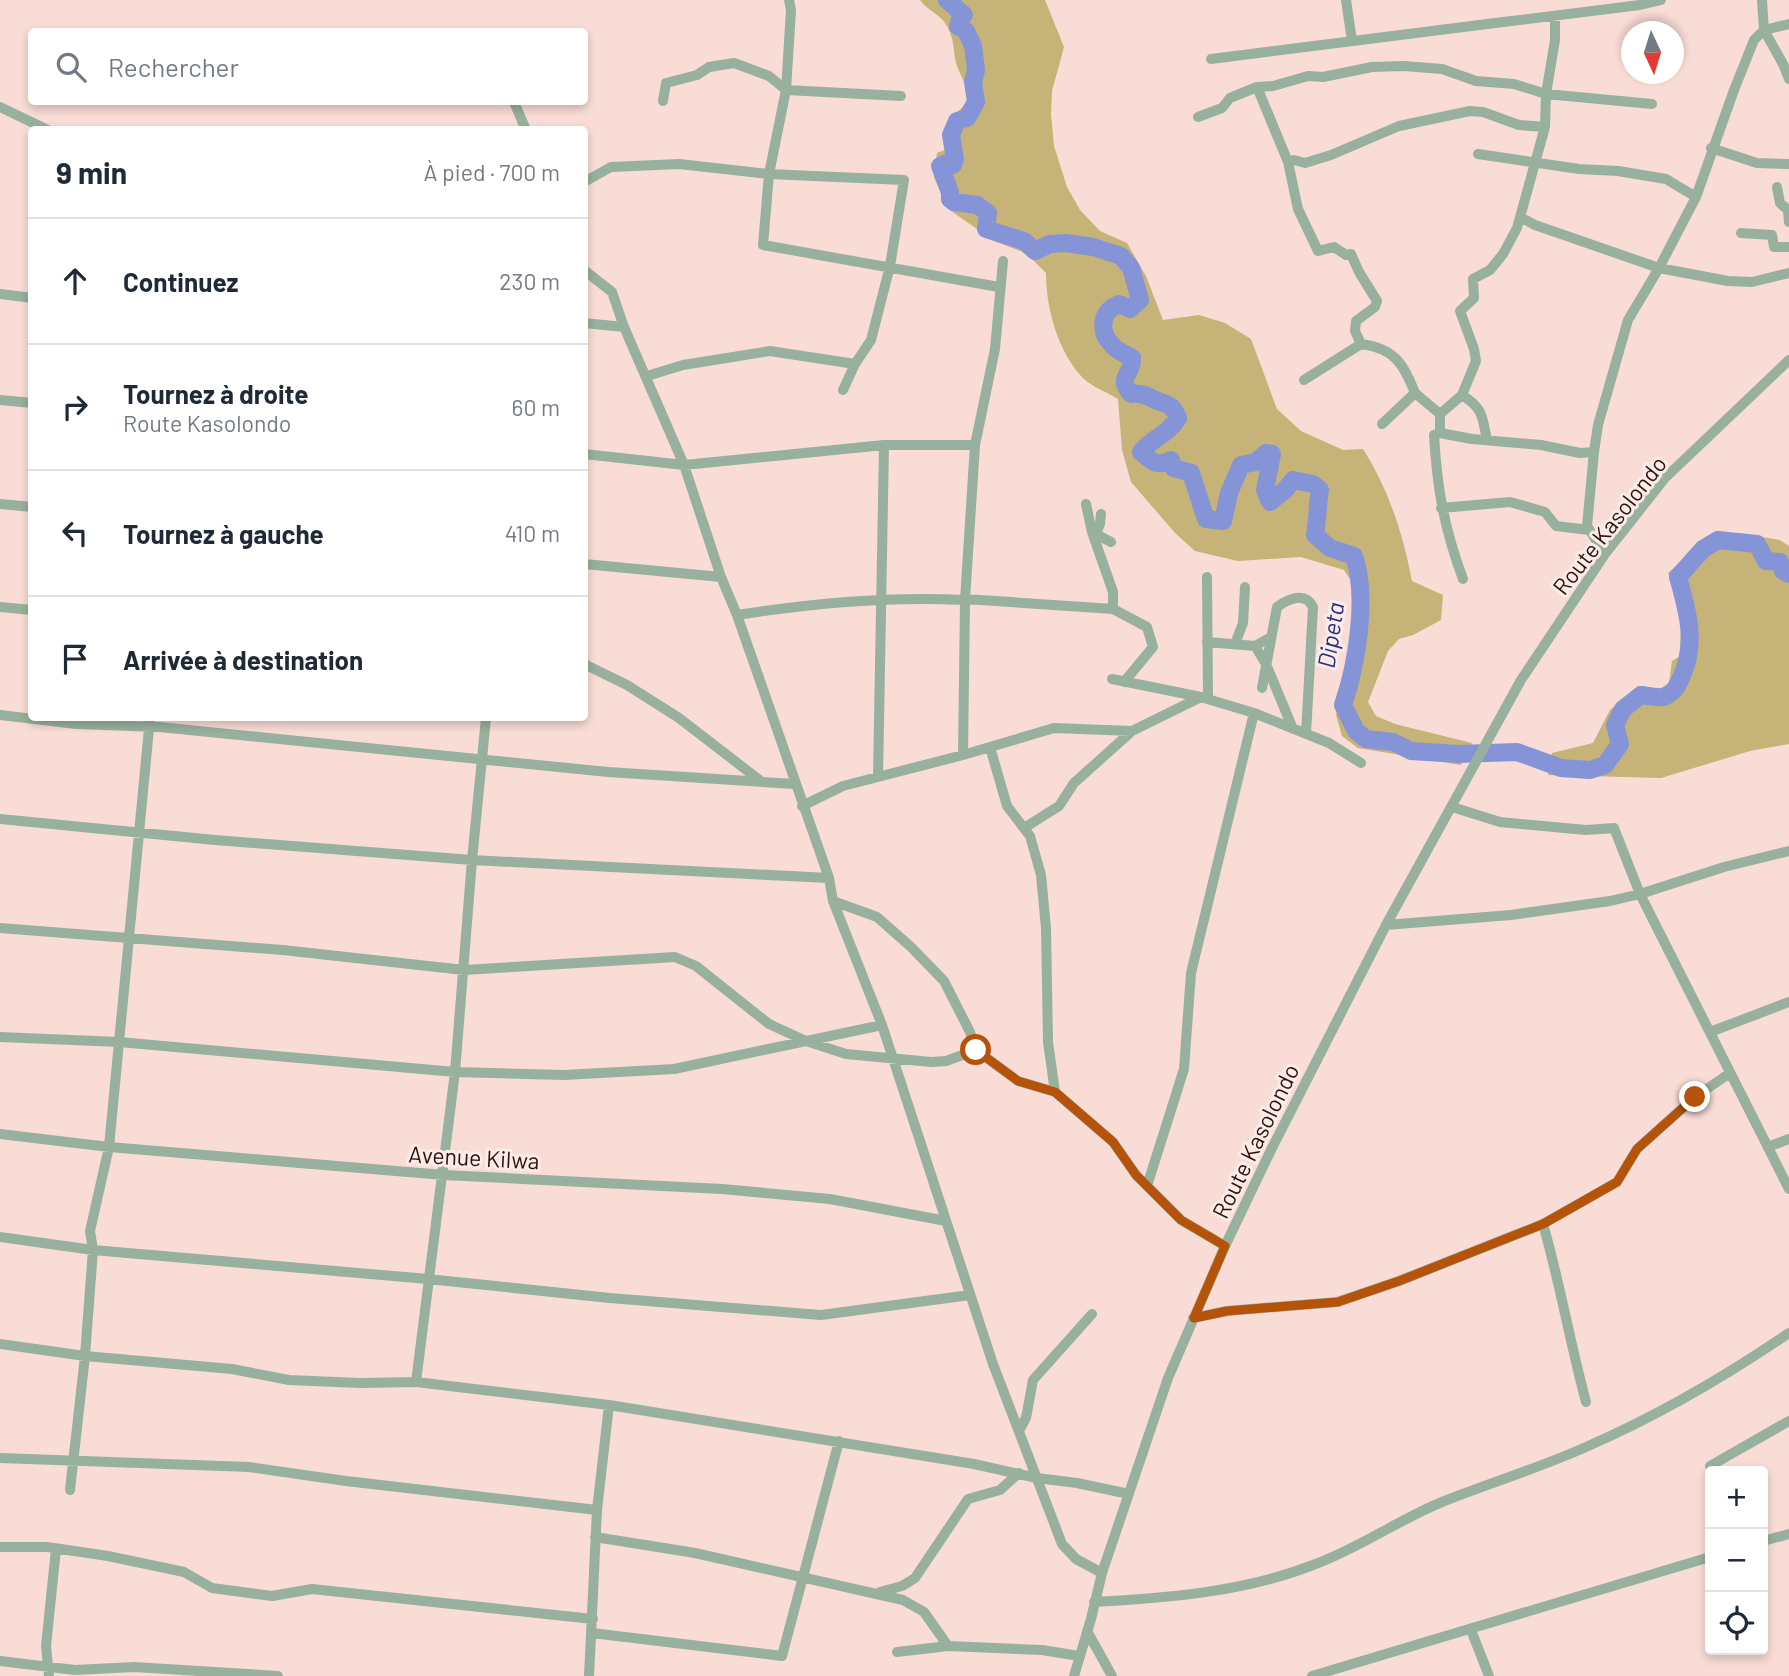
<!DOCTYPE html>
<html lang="fr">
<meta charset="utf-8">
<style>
body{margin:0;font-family:Barlow,sans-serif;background:#f6f6f7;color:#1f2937}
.controls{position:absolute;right:21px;bottom:21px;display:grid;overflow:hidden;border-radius:7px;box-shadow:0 4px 10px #0003}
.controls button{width:63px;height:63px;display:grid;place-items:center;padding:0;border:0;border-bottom:2px solid #e0e1e3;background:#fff;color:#1f2937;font:35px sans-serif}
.compass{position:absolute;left:1621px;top:21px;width:63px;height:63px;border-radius:50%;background:#fff;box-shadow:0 4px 10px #0003;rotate:176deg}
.stop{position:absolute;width:21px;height:21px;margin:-16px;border:5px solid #b45309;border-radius:50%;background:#fff}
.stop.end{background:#b45309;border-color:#fff;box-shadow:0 2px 7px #0008}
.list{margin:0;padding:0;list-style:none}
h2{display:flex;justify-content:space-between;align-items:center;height:91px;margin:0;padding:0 28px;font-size:30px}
h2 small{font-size:23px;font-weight:400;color:#747a83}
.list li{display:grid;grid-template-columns:46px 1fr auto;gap:21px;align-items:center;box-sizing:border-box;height:126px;padding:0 28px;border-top:2px solid #e0e1e3}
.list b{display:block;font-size:26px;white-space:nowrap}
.list p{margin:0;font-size:23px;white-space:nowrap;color:#747a83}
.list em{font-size:23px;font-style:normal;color:#747a83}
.icon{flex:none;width:38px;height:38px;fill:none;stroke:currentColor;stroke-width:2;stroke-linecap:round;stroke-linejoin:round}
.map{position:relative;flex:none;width:1789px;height:1676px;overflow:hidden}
.search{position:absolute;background:#fff;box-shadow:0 4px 10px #0003;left:28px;top:28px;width:560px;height:77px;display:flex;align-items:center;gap:18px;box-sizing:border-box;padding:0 24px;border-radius:7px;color:#747a83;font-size:26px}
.panel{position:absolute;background:#fff;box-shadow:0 4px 10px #0003;left:28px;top:126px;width:560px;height:595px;border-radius:7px}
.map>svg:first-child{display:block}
</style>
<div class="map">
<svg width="1789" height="1676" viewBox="0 0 1789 1676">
<rect width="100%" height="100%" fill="#f8dcd5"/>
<path fill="#c5b378" d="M920,0H1045L1064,47L1052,91L1051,114L1054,146L1067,187L1080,210L1100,231L1127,243L1146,276L1163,320L1199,315L1225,323L1251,339L1277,409L1301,431L1343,450L1363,449C1389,490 1403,534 1412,581L1443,595L1441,620L1413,635L1399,639L1388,651L1368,702L1376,716L1395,724L1472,743L1461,765L1358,748L1342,736L1336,715L1356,613L1351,581L1344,570L1301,557L1238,561L1195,551L1176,534L1131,482L1122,450L1118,399C1107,392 1089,386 1081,376C1057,349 1046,307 1046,273L1026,253L994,241L947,208L934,177L937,153L945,150C945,125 948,117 969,103C969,89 962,79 957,66C952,50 956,40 945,23C938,13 928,11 920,0Z
M1738,533L1780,540L1789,546V744L1750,751L1661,778L1548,775L1552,753L1593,743L1610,710L1638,686L1660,689L1669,683L1672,661L1680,656L1682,603L1668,573L1712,534Z"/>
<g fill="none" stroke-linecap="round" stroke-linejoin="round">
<path stroke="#8594d6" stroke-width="18" d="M947,0L964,15L960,19L958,26L966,31L973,46L976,70L973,82L976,102L967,118L957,121L951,135L955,159L953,165L944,164L940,166L950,192V199L954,202L977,205L988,213L986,229L1024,241L1035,251L1050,244L1066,243L1093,247L1121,256L1131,268L1140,300L1130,309L1119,304C1100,311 1099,332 1112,345C1117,351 1126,354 1132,358C1133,375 1116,377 1131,394C1146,393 1145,396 1158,401C1169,405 1173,405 1178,418C1170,433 1152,438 1141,452C1152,462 1157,467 1171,460L1174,468L1191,473L1206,519L1223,521L1229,493L1241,465L1256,462L1266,453L1272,454L1265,490L1270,502L1285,490L1293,480L1313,484L1320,490C1317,505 1318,519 1315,535L1330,548L1354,556C1368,597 1357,664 1343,705L1356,731L1366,739L1393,742L1411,751L1458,754L1517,752L1561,768L1590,770L1605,765L1620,744L1615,725L1623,709L1641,695C1648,696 1657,698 1663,697C1673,694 1677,687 1681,678C1697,644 1688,612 1678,577L1703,549L1718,540L1757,544L1766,561L1780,562L1783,571L1789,574"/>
<path stroke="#98b09e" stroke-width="10" d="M789,0L791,10L786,90L769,174L763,245L999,287
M1346,0L1352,41
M1789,24L1764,30L1783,64L1789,79
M1211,59C1354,40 1497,23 1640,5L1661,0
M1257,87L1273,86L1308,76L1323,77L1372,67L1404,66L1442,69L1476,81L1514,84L1546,94L1652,104
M663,101L666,83L697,75L709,67L734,63L769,76L786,90L901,96
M514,102L526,130
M0,107L48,130
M1198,117L1222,108L1230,98L1257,87L1288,162L1298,209L1318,251L1334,247L1346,255L1351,254L1359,272L1377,301L1375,307L1356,321L1355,331L1361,344L1304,380
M1711,148L1757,163L1789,164
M1478,154L1579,169L1618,171L1666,179L1696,197
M1288,162L1294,160L1305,163L1331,155L1399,126L1470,111L1483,112L1519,125L1545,127
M584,182L611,167L679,164L769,174L904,180L890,266L871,340L855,364L843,390
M1777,187L1780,203L1788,210L1789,222
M1520,217L1535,225L1659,268L1728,281L1752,282L1789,273
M1741,233L1772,235L1774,247H1789
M584,270L612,292L624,327L684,465L721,577L737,615L829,878L833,901L882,1025L993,1364L1062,1544L1076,1559L1102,1573
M0,294L32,298
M584,323L624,327
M1361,344C1394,348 1404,364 1415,393L1382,424
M647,376L683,365L770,351L855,364
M1415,393L1440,414
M0,400L32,403
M1440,433V414L1462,395
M1487,440C1482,417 1484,409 1462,395L1476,361L1474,349L1460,311L1474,298L1473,279L1490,270L1503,254L1517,228L1545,127L1546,94L1555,40V16
M584,454L684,465L884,445H975
M0,504L32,507
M1086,504L1092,532L1113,592V609
M1441,508L1510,502L1545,512L1556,526L1589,530
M1092,532L1111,542
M1096,534L1100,524L1101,514
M1605,554L1587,526L1594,452L1598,425L1628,320L1659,268L1696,197L1734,90L1754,40L1764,30L1762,0
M584,564L721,577
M1207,577L1208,697
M1463,579C1444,528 1437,488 1434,435L1440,433L1472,439L1541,445L1580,453L1594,452
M966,599L1113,609L1147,627L1153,647L1124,682
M0,607L32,610
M737,615C813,603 888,596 965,600
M1207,642L1255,646L1271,637
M1235,644L1243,623L1245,587
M1255,646L1266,664L1293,729
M584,664L627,685L679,718L762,782
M1112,679L1201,697
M1262,688L1277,607C1288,599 1305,591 1313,607L1306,734
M0,715L76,724L159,727L608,772L794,784
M990,747L1007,806L1030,836L1041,875L1046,928L1048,1042L1055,1092
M963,755L965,600L975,445L995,349L1003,261
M878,777L884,445
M802,806L843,786L963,755L1054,728L1132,731L1201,697L1254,713L1329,743L1361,763
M1452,807L1500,822L1586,830L1614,828L1640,894L1789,1189
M0,819L215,840L472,860L829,878
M1024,828L1059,806L1074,783L1132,731
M833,901L877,917L911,947L944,981L970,1032L976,1050L1018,1081L1055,1092L1113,1142L1136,1175L1181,1220L1225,1246
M1386,925L1511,915L1610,901L1640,894L1724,867L1789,851
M0,928L283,950L464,970L675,957L696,966L769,1024L806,1041L846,1054L931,1062L946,1061L976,1050
M1710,1032L1789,1002
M0,1037L119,1042L455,1072L564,1075L674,1069L882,1025
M0,1134L109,1147L444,1175L722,1189L830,1199L946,1221
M1768,1147L1789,1139
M1147,1186L1184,1069L1191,973L1254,713
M1543,1224C1560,1283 1570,1343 1586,1402
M0,1237L93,1250L428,1279L610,1298L821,1315L970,1295
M1193,1318L1227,1311L1337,1302L1399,1281L1543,1224L1617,1182L1637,1149L1695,1097L1730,1073
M0,1344L85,1356L232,1369L289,1380L360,1383L416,1382L609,1405L974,1464L1037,1478L1077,1483L1129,1494
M416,1382L455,1072L472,860L486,718
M1019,1431L1026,1418L1033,1380L1092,1314
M0,1458L249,1467L346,1481L597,1510
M1710,1466L1789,1421
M70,1490L85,1356L93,1250L90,1231L109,1147L150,718
M595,1537L695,1553L903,1600L924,1612L948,1646
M1763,1541L1789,1534
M0,1547H47L108,1556L184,1572L212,1588L272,1596L312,1589L593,1619
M880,1592L902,1586L915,1578L968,1499L1000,1490L1019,1473
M1094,1602C1167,1598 1244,1592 1313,1565C1358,1549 1398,1520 1442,1502C1490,1483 1539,1468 1586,1447C1660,1415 1723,1378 1789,1333
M1471,1630L1489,1676
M1087,1631L1112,1676
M592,1633L782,1656L839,1441
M897,1652L948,1646L1042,1650L1079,1656
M0,1661L75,1670L134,1667L278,1676
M49,1676L46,1646L56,1549
M589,1676L597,1510L609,1405
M1074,1676L1091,1619L1102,1573L1168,1378L1225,1246L1272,1148L1386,925L1521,680L1605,554L1665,478L1789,360
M1312,1676L1710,1557"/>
</g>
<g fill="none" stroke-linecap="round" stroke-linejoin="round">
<path stroke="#b45309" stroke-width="9" d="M976,1050L1018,1081L1055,1092L1113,1142L1136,1175L1181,1220L1225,1246L1194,1318L1227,1311L1338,1302L1399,1281L1543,1224L1617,1182L1637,1149L1695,1097"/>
</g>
<g text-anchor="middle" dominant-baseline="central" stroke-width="6" stroke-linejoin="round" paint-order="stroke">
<g font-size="23" fill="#2c130e" stroke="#fbece9">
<text transform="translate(1609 525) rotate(-52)">Route Kasolondo</text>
<text transform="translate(1255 1141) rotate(-64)">Route Kasolondo</text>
<text transform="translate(474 1157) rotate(3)">Avenue Kilwa</text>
</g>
<g font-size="24" font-style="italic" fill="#272f7c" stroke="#fbece9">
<text transform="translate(1330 635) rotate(-81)">Dipeta</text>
</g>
</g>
</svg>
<div class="controls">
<button>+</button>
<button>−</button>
<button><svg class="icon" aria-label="locate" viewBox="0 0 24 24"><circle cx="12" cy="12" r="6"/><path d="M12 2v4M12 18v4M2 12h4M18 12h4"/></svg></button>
</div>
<svg class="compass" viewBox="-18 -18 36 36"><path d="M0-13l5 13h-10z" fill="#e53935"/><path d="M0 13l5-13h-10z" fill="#747a83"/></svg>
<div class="stop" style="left:976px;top:1050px"></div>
<div class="stop end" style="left:1695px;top:1097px"></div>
<div class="search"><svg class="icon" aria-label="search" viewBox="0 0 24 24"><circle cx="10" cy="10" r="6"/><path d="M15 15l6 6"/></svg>Rechercher</div>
<section class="panel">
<h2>9 min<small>À pied · 700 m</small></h2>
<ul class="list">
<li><svg class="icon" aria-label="ahead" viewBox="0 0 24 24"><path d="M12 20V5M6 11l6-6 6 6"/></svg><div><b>Continuez</b></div><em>230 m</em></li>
<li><svg class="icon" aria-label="right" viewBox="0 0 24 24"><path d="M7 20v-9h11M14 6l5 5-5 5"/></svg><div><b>Tournez à droite</b><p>Route Kasolondo</p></div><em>60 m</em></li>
<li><svg class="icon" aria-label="left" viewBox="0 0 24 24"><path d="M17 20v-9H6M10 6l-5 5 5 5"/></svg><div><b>Tournez à gauche</b></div><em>410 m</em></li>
<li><svg class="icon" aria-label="arrive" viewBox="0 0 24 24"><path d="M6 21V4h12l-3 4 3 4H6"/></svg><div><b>Arrivée à destination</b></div></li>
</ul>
</section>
</div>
